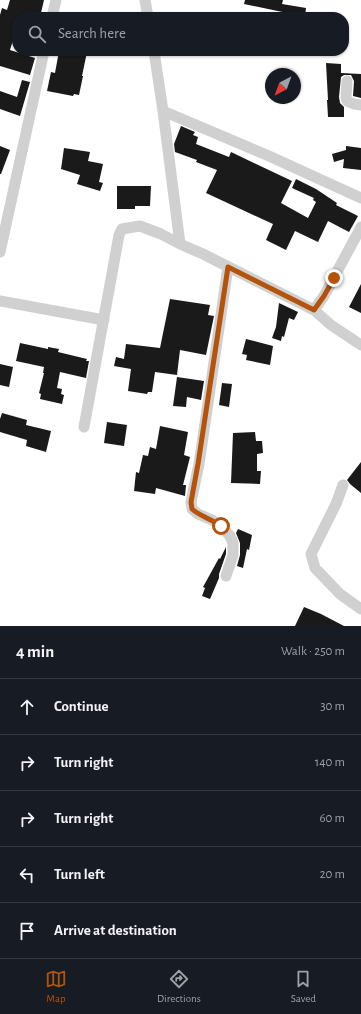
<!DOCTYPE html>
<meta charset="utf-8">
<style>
body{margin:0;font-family:"Alegreya Sans",sans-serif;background:#20242c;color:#f1f3f6}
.compass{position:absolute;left:265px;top:68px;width:36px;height:36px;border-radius:50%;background:#171b24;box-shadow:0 1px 3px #0004;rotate:221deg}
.stop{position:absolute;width:12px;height:12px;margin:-9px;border:3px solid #b45309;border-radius:50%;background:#fff}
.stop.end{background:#b45309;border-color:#fff;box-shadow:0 1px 4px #0008}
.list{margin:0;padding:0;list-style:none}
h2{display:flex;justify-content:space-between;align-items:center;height:52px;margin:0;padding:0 16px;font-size:17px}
h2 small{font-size:13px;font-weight:400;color:#9ea1a6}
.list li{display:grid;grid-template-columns:26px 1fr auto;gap:12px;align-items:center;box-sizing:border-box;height:56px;padding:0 16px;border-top:1px solid #363941}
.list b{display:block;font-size:15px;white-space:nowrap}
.list em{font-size:13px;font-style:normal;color:#9ea1a6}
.icon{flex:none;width:22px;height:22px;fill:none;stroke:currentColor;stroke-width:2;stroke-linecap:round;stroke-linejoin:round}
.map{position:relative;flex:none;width:361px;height:626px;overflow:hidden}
.search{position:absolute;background:#171b24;box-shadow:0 1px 3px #0004;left:12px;right:12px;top:12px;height:44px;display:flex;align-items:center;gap:10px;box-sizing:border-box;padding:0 14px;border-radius:16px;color:#9ea1a6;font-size:15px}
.sheet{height:332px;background:#171b24}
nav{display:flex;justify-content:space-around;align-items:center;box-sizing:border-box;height:56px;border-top:1px solid #363941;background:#171b24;font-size:11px;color:#9ea1a6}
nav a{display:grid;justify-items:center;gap:2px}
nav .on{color:#b45309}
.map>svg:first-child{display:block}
</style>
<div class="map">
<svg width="361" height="626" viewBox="0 0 361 626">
<rect width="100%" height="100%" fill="#fff"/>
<path fill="#1a1a1a" d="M10,0H44L40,17H17V27L10,50L35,58L30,75L0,66V15L2,8L7,10Z
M245,0H283L282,4L306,8L305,17H292V14L244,4Z
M59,51L87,52L82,76H83L79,95L74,94L73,96L47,91L51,72L55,73Z
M326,63L341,64V73L361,74V98L353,96L354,81L351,75H344L341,77L339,97L340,103L344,107V117H328L327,100H328Z
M22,80L30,82L20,116L0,109V91L17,97Z
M181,126L195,132L193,135L198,137L196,144L229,157L231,152L292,181L281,203L308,218L316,202L313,200L314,198L292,188L296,179L316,189L337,203L336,205L358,216L349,232L328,221L318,242L295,231L286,250L266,240L273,224L206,193L217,170L196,162L197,160L175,152L174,144Z
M0,146L10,150L1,174H0Z
M346,146L361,148V170L343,168L344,159L334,162L332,154L346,150Z
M64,148L90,152L88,161L103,164L99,182L103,183L100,191L77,184L80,175L61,169Z
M117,186H151L150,206H135V209H117Z
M361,284V313L349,307Z
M170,299L210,305L208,315L214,316L206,355L180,350L177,375L155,372L152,392H148L147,394L128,391L131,369L114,366L116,357L124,359L126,344L160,348Z
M279,303L298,312L294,320L289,318L284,337L282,336L281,341L272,338L276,327Z
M246,339L273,346L270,365L246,360L247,355L242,354Z
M20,343L48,349V347L59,349L58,352L87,359L86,361H89L86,378L60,372L57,388L62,389L61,394L64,395L62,404L40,399L41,394L39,393L44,373H43L44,367L16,361Z
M0,364L13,367L9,387L0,385Z
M177,377L204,381L201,400L187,397L186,407L173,406Z
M222,383L232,384L229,407L219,405Z
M2,413L27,420L26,425L51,431L46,452L26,446L27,440L0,432V419Z
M107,422L127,425L124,446L104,443Z
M160,426L188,432L184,455L190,457L183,485H186L185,496L156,488L155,494L134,491L136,472L139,473L143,455L148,456L150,447L156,449Z
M255,432L256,441H262L263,453L257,454V471H261L260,484L231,483L233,433Z
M361,462V493L350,484L347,480Z
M238,529L252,535L249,550L247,549L243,568L237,566L240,555V543L236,533Z
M226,547V554L219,574V578L210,599L202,596L205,588L203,587L219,558L220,559Z
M304,607L321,614L344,626H295Z"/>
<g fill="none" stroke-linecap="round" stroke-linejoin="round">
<path stroke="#d0d0d0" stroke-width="11" d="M145,0L148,17
M52,17L56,0
M154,51L163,111L180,244
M347,81L346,97L347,101L354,104L361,105
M163,111L269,156L361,198
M0,252L44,51
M0,301L104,320
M314,310L324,296L361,227
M84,427L119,235L122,229L140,226L161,234L180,244L203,254L314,310L331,325L361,345
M343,485L336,504L311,554L315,568L340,594L361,609
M226,576L233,555V543L230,536L221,526L212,520L198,514L192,509L191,502L199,464L228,267"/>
</g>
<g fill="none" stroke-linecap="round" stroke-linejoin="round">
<path stroke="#b45309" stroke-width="5" d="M221,526C212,519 201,517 192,509L191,502L198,464L228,267L314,310L324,296L334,278"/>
</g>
</svg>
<svg class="compass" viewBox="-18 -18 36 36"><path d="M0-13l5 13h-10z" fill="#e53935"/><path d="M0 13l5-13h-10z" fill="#9ea1a6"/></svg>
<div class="stop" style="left:221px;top:526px"></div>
<div class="stop end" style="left:334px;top:278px"></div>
<div class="search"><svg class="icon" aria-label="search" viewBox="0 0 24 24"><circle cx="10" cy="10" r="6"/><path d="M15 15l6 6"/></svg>Search here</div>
</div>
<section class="sheet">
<h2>4 min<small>Walk · 250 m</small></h2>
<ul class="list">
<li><svg class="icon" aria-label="ahead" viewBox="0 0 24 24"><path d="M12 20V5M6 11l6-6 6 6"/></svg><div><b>Continue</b></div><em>30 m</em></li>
<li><svg class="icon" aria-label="right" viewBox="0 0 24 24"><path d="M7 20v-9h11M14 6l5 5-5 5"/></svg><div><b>Turn right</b></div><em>140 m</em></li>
<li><svg class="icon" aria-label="right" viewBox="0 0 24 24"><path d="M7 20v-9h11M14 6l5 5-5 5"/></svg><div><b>Turn right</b></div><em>60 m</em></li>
<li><svg class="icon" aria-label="left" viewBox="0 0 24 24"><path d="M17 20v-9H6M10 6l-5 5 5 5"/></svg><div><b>Turn left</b></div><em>20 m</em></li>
<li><svg class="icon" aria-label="arrive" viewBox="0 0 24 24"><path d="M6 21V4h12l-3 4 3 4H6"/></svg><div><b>Arrive at destination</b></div></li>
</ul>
</section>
<nav>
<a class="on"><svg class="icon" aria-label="map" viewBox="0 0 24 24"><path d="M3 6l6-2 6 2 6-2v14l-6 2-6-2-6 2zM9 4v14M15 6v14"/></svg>Map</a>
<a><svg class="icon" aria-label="directions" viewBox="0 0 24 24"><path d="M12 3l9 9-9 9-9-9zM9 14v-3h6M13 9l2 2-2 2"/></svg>Directions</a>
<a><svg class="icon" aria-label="saved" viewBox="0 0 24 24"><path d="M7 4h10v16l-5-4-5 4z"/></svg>Saved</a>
</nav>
